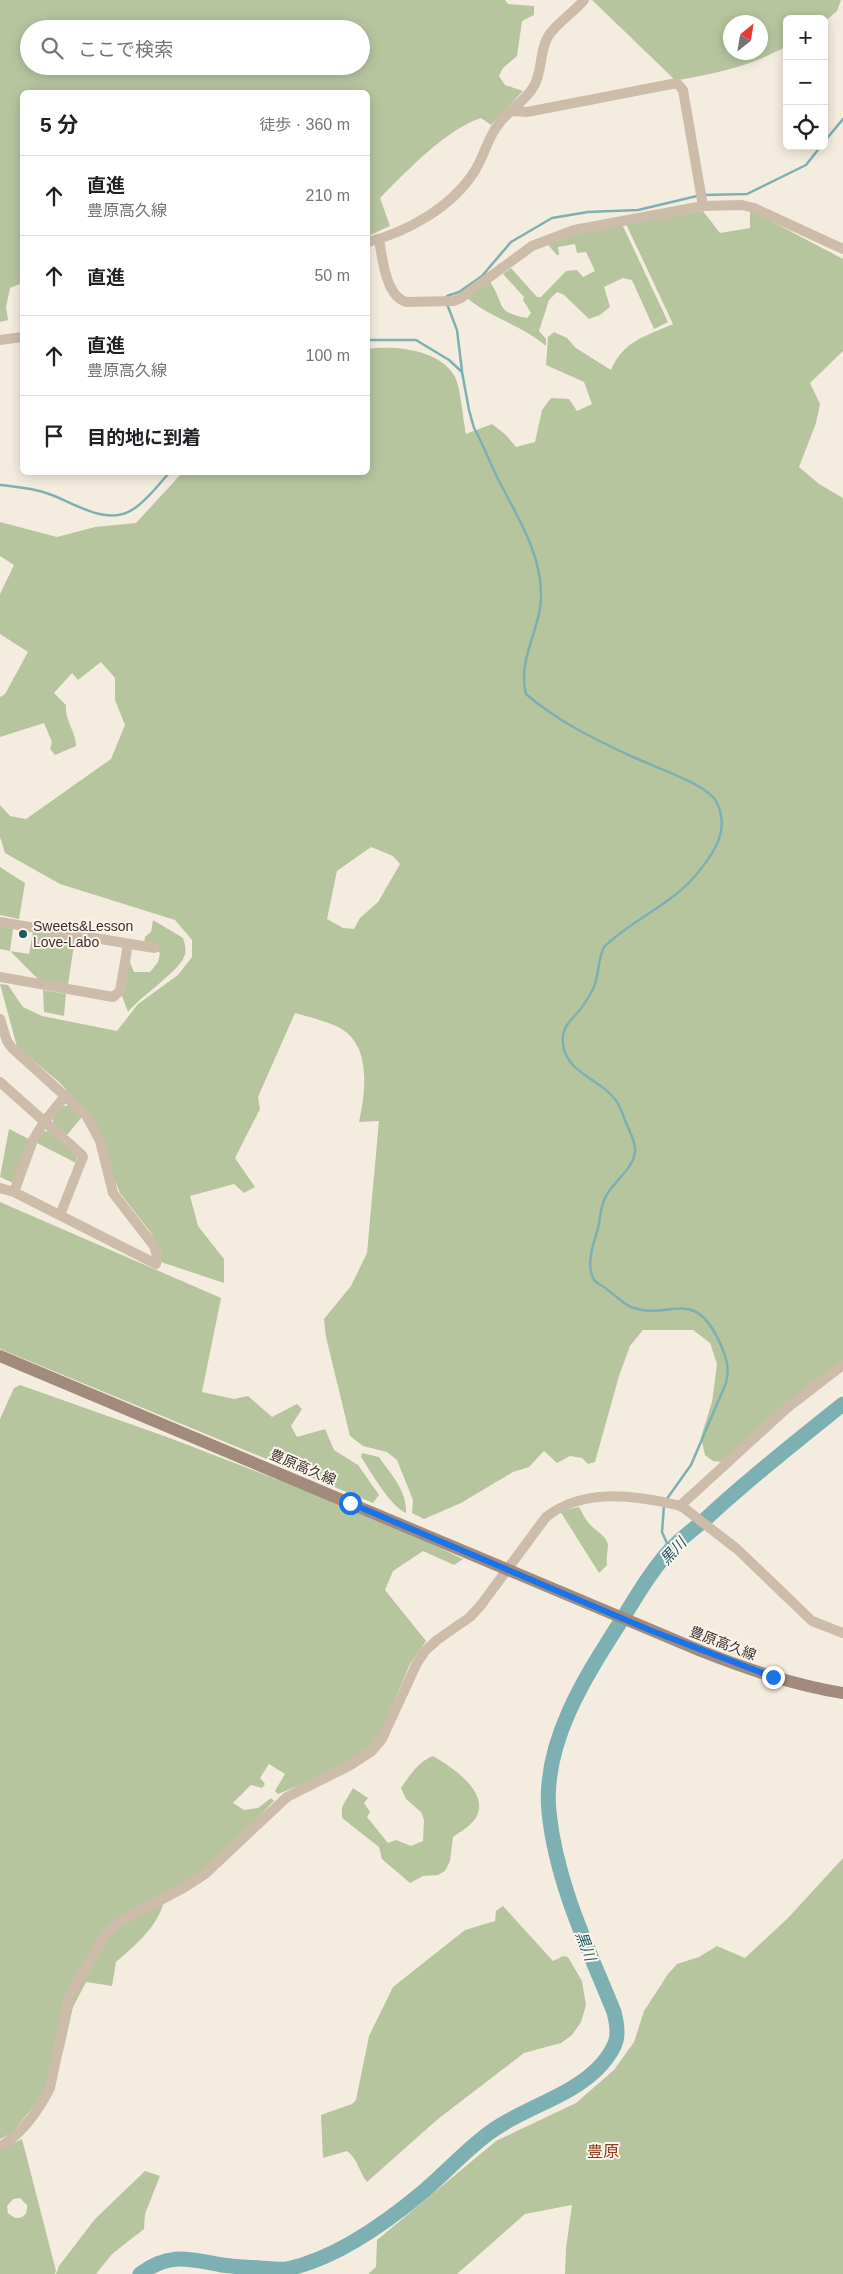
<!DOCTYPE html>
<html lang="ja">
<meta charset="utf-8">
<style>
body{margin:0;font-family:Helvetica,"Noto Sans JP",sans-serif;background:#f6f6f6;color:#202124}
.controls{position:absolute;right:15px;top:15px;display:grid;overflow:hidden;border-radius:8px;box-shadow:0 2px 12px #0003}
.controls button{width:45px;height:45px;display:grid;place-items:center;padding:0;border:0;border-bottom:1px solid #e0e0e0;background:#fff;color:#202124;font:25px sans-serif}
.compass{position:absolute;left:723px;top:15px;width:45px;height:45px;border-radius:50%;background:#fff;box-shadow:0 2px 12px #0003;rotate:30deg}
.stop{position:absolute;width:15px;height:15px;margin:-11px;border:4px solid #1a73e8;border-radius:50%;background:#fff}
.stop.end{background:#1a73e8;border-color:#fff;box-shadow:0 1px 5px #0008}
.list{margin:0;padding:0;list-style:none}
h2{display:flex;justify-content:space-between;align-items:center;height:65px;margin:0;padding:0 20px;font-size:21px}
h2 small{font-size:16px;font-weight:400;color:#757577}
.list li{display:grid;grid-template-columns:32px 1fr auto;gap:15px;align-items:center;box-sizing:border-box;height:80px;padding:0 20px;border-top:1px solid #e0e0e0}
.list b{display:block;font-size:19px;white-space:nowrap}
.list p{margin:0;font-size:16px;white-space:nowrap;color:#757577}
.list em{font-size:16px;font-style:normal;color:#757577}
.icon{flex:none;width:28px;height:28px;fill:none;stroke:currentColor;stroke-width:2;stroke-linecap:round;stroke-linejoin:round}
.map{position:relative;flex:none;width:843px;height:2274px;overflow:hidden}
.search{position:absolute;background:#fff;box-shadow:0 2px 12px #0003;left:20px;top:20px;width:350px;height:55px;display:flex;align-items:center;gap:12px;box-sizing:border-box;padding:0 18px;border-radius:28px;color:#757577;font-size:19px}
.panel{position:absolute;background:#fff;box-shadow:0 2px 12px #0003;left:20px;top:90px;width:350px;height:385px;border-radius:8px}
.map>svg:first-child{display:block}
</style>
<div class="map">
<svg width="843" height="2274" viewBox="0 0 843 2274">
<rect width="100%" height="100%" fill="#f5ece0"/>
<path fill="#b7c59f" fill-rule="evenodd" d="M0,0H505L508,4L534,6V15L522,21L517,56L503,68L499,76L505,85L523,91L491,125L481,118C445,130 407,171 380,198L390,226L368,236V92H22V283L10,288L6,307L8,320L0,322ZM29,29H361V66H29Z
M592,0H841L837,11L824,22V19H787V46C748,67 721,72 679,80H675ZM730,22H760V52H730Z
M750,210L843,259V351L810,383L820,404L816,423L799,467L819,484L843,498V1362L723,1462L713,1461L705,1455L701,1437L712,1402L717,1364L710,1343L693,1330H643L630,1346L619,1376L595,1462L588,1464L582,1458L570,1456L557,1463L544,1451L529,1467L513,1472L461,1503L424,1519L412,1513L413,1500L397,1460L387,1452L363,1446L350,1436L326,1337L324,1319L351,1286L367,1253L379,1121L359,1122C366,1090 372,1042 336,1026C323,1020 308,1017 295,1013L258,1097L260,1109L235,1158L255,1187L244,1193L234,1184L190,1196L198,1226L224,1259V1283L161,1262V1252L151,1233L120,1193L86,1111L59,1082L17,1047L0,984L8,985L23,1007L42,1016L117,1031L138,1004L178,975L192,957V940L175,920L60,884L5,853L0,837V805L10,816L26,819L111,759L125,725L115,700V678L101,662L78,680L72,673L54,693L66,705C64,720 76,731 76,746L55,755L50,749L52,742L44,723L0,737V697L5,694L28,652L0,634V594L14,565L0,556V522L57,537L95,527L136,523L182,473L368,472V349C395,345 441,350 455,377C461,389 463,420 466,434L492,424L506,435L516,447L535,442L542,410L551,398L569,399L577,411L592,404L584,382L546,365L548,337L554,332L567,338L576,348L611,370C623,341 646,336 673,324L626,224L703,211L720,233L750,228ZM371,847L393,856L400,864L378,902L360,918L354,929L343,928L327,919L337,871Z
M622,224L668,322L654,329L632,280L623,278L604,287L610,307L600,315L589,319L564,295L557,292L549,300L539,331L546,339V346C520,324 490,318 466,297L490,282C506,305 494,312 527,318L531,313L523,300L524,297L503,274L511,268L537,297H541L566,271L577,270L583,277L595,271L586,252L577,253L575,244L558,247L559,255H557L549,246V241Z
M0,867L25,883L19,919L0,915Z
M153,920L183,938C185,945 187,950 184,957C179,971 140,997 128,1012L122,996L129,960L134,972H150L158,962L160,953L144,944L145,937L151,932Z
M0,926L13,929L10,951L29,954L33,932L75,938L68,985L39,980L10,951L0,949Z
M43,990L66,994L64,1016L44,1012Z
M69,1105L82,1117L67,1135L53,1123V1118L62,1107Z
M9,1129L29,1139L13,1183L0,1177Z
M49,1131L77,1155L76,1163L37,1143L41,1132Z
M0,1202L221,1298L202,1392L234,1399L248,1396L272,1417L297,1404L302,1409L291,1426L297,1437L325,1429L334,1450L358,1465L379,1495L373,1503L0,1349Z
M20,1385L167,1437L377,1518L463,1559L454,1565L423,1551L393,1571L385,1590L426,1641L410,1664L379,1737L370,1749L349,1765L278,1794L275,1791L285,1774L269,1764L260,1778L265,1784L262,1788L251,1785L233,1803L244,1810L258,1808L271,1798L274,1801L221,1856L193,1878L166,1894C160,1925 138,1943 116,1962L112,1986L86,1982L73,2007L63,2052L42,2096L12,2133L0,2139V1419L14,1388Z
M362,1453L379,1457C391,1475 407,1490 406,1513C389,1505 372,1473 361,1457Z
M579,1507C582,1512 584,1517 587,1521C593,1530 606,1534 608,1545C608,1551 606,1558 607,1565L599,1573L560,1511Z
M433,1756C450,1766 486,1789 478,1813C475,1824 461,1831 453,1837L450,1861L445,1871L438,1875L423,1876L410,1883L382,1859L379,1847L342,1818V1807L353,1788L368,1798L364,1803L370,1812L367,1817L388,1843L396,1840L411,1846L423,1841L424,1820L421,1812L406,1799L401,1788C410,1775 418,1762 433,1756Z
M843,1858V2274H565L566,2248L572,2205L525,2214L457,2274H368L376,2267L377,2240L496,2141L576,2103L614,2070L634,2042L644,2011L668,1974L677,1964L699,1957L717,1946L745,1958L788,1918Z
M503,1906L553,1961L563,1956L568,1957L582,1981L586,2005L581,2022L572,2035L561,2043L524,2053L438,2119L367,2182C359,2172 358,2159 347,2151L323,2158L321,2115L352,2104L356,2100L369,2036L393,1987L465,1930L495,1921L496,1911Z
M22,2139L56,2271L55,2274H0V2150ZM20,2198L27,2205C28,2213 24,2219 15,2218L8,2213L7,2206L13,2199Z
M145,2171L160,2176L145,2214L144,2229L112,2254L96,2274H56L59,2266L95,2219Z"/>
<g fill="none" stroke-linecap="round" stroke-linejoin="round">
<path stroke="#7db0b3" stroke-width="2.5" d="M824,142L843,119
M703,195L747,194L806,165L821,146
M446,299L447,296L459,292L482,276L511,242L552,218L588,212L638,210L697,196
M447,304L457,330L462,371
M368,340H416L449,360L462,372L469,410L474,428C483,444 489,461 497,477C516,515 542,553 541,597C541,629 517,659 526,694C557,721 596,740 633,757C652,766 706,784 716,801C731,830 714,853 696,875C670,906 631,920 604,947C598,959 599,972 595,984C593,991 588,998 584,1004C578,1015 565,1022 563,1035C559,1073 601,1077 617,1102C622,1110 624,1119 628,1127C631,1135 636,1143 635,1152C633,1169 614,1181 606,1196C600,1206 601,1217 598,1228C594,1243 585,1265 594,1280C598,1284 605,1287 609,1291C616,1296 623,1303 631,1307C670,1322 693,1284 720,1343C726,1357 730,1367 726,1383L691,1465L666,1500
M0,485C17,487 33,488 49,494C75,503 108,528 135,508C148,499 159,484 170,472
M664,1505L662,1532L670,1550"/>
<path stroke="#7db0b3" stroke-width="15" d="M140,2274C170,2252 188,2259 222,2265C235,2267 248,2267 260,2268C268,2268 278,2270 287,2269C335,2259 387,2222 424,2191C446,2172 466,2150 489,2133C523,2107 573,2097 602,2064C618,2045 620,2035 614,2012C588,1948 556,1882 549,1812C542,1742 587,1674 623,1618C637,1595 652,1570 670,1550C682,1537 697,1527 710,1515C752,1476 798,1440 843,1404"/>
<path stroke="#cebcab" stroke-width="10" d="M512,111L527,112L677,83L683,90L703,206
M379,239C382,257 386,298 407,302L454,301L461,298L532,246L574,230L703,206L742,205L754,208L843,249
M368,242C407,232 452,207 474,172C484,157 487,139 498,125C508,110 525,102 534,86C543,70 539,50 549,35C558,22 574,12 584,0
M0,340L22,337
M0,922L154,948
M0,977L113,997L120,991L128,944
M0,1019L7,1041L12,1048L86,1115L100,1141L113,1193L154,1246L157,1256L156,1264L14,1192L0,1188
M0,1082L82,1155L83,1157L60,1215
M14,1192L33,1140L44,1122L66,1095
M680,1506L787,1408L843,1365
M0,2146C21,2136 40,2108 50,2088L69,1997L105,1935L121,1921L185,1887L205,1874L287,1797L349,1766L372,1751L382,1739L417,1663L425,1651L437,1640L470,1617L481,1605L546,1517C583,1488 634,1495 677,1505L684,1508L737,1549L812,1621L843,1633"/>
<path stroke="#a28b7c" stroke-width="12" d="M0,1356L701,1651C747,1669 793,1685 843,1693"/>
</g>
<g fill="none" stroke-linecap="round" stroke-linejoin="round">
<path stroke="#1a73e8" stroke-width="6" d="M350,1503L652,1631L773,1677"/>
</g>
<circle fill="#1d5960" stroke="#fbf5ed" stroke-width="2" cx="23" cy="934" r="5"/>
<g text-anchor="middle" dominant-baseline="central" stroke-width="4" stroke-linejoin="round" paint-order="stroke">
<g font-size="14" fill="#3b302a" stroke="#fbf5ed" text-anchor="start">
<text x="33" y="926">Sweets&amp;Lesson<tspan x="33" dy="16">Love-Labo</tspan></text>
</g>
<g font-size="14" fill="#3b302a" stroke="#fbf5ed">
<text transform="translate(303 1467) rotate(23)">豊原高久線</text>
<text transform="translate(723 1643) rotate(21)">豊原高久線</text>
</g>
<g font-size="15" font-style="italic" fill="#1d5960" stroke="#fbf5ed">
<text transform="translate(673 1551) rotate(-48)">黒川</text>
<text transform="translate(586 1946) rotate(69)">黒川</text>
</g>
<g font-size="16" fill="#8f3d1f" stroke="#fbf5ed">
<text x="603" y="2151">豊原</text>
</g>
</g>
</svg>
<div class="controls">
<button>+</button>
<button>−</button>
<button><svg class="icon" aria-label="locate" viewBox="0 0 24 24"><circle cx="12" cy="12" r="6"/><path d="M12 2v4M12 18v4M2 12h4M18 12h4"/></svg></button>
</div>
<svg class="compass" viewBox="-18 -18 36 36"><path d="M0-13l5 13h-10z" fill="#e53935"/><path d="M0 13l5-13h-10z" fill="#757577"/></svg>
<div class="stop" style="left:350px;top:1503px"></div>
<div class="stop end" style="left:773px;top:1677px"></div>
<div class="search"><svg class="icon" aria-label="search" viewBox="0 0 24 24"><circle cx="10" cy="10" r="6"/><path d="M15 15l6 6"/></svg>ここで検索</div>
<section class="panel">
<h2>5 分<small>徒歩 · 360 m</small></h2>
<ul class="list">
<li><svg class="icon" aria-label="ahead" viewBox="0 0 24 24"><path d="M12 20V5M6 11l6-6 6 6"/></svg><div><b>直進</b><p>豊原高久線</p></div><em>210 m</em></li>
<li><svg class="icon" aria-label="ahead" viewBox="0 0 24 24"><path d="M12 20V5M6 11l6-6 6 6"/></svg><div><b>直進</b></div><em>50 m</em></li>
<li><svg class="icon" aria-label="ahead" viewBox="0 0 24 24"><path d="M12 20V5M6 11l6-6 6 6"/></svg><div><b>直進</b><p>豊原高久線</p></div><em>100 m</em></li>
<li><svg class="icon" aria-label="arrive" viewBox="0 0 24 24"><path d="M6 21V4h12l-3 4 3 4H6"/></svg><div><b>目的地に到着</b></div></li>
</ul>
</section>
</div>
